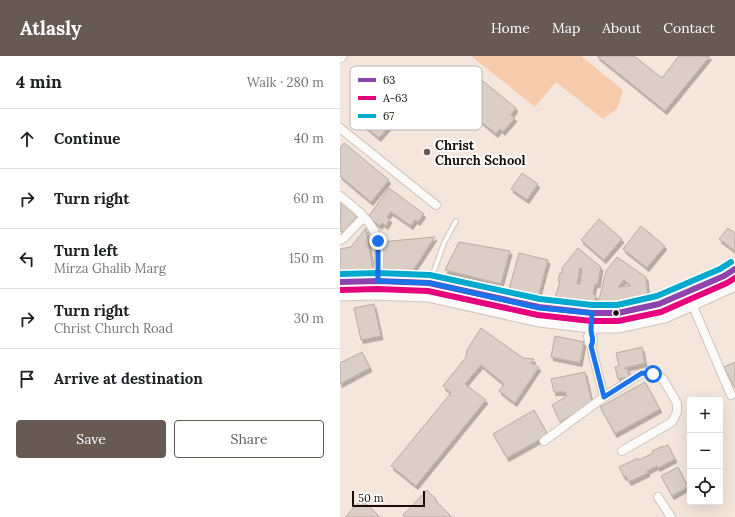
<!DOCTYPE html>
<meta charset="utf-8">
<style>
body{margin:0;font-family:Lora,serif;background:#f2f2f2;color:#202124}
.controls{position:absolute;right:12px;bottom:12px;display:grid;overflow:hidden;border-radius:4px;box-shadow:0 4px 16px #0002}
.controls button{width:36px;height:36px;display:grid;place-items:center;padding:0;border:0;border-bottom:1px solid #e0e0e0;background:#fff;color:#202124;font:20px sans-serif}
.scale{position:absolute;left:12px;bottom:10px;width:73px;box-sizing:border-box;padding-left:4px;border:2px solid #190e07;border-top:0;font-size:11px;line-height:14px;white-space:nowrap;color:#190e07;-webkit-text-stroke:3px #fff;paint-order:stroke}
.stop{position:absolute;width:12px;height:12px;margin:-9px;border:3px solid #1a73e8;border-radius:50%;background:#fff}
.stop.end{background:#1a73e8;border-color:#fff;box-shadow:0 1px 4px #0008}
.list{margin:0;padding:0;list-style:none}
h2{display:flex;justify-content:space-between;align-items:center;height:52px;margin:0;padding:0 16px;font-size:17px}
h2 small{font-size:13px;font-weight:400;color:#757577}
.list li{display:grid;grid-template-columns:26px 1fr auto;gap:12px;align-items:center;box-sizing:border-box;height:60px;padding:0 16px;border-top:1px solid #e0e0e0}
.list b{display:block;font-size:15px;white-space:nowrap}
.list p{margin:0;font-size:13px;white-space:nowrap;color:#757577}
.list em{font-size:13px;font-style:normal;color:#757577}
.actions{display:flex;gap:8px;padding:12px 16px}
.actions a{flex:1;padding:9px 0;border:1px solid #665a52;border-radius:4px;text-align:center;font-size:14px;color:#665a52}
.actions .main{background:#665a52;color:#fff}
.icon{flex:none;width:22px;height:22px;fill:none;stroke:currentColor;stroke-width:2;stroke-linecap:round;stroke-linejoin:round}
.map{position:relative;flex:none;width:395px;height:461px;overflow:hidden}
header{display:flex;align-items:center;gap:24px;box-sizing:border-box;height:56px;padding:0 20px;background:#665a52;color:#fff}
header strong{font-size:19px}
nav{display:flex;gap:22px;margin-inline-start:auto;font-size:14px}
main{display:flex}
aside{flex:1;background:#fff}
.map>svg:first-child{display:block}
</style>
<header>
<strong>Atlasly</strong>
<nav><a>Home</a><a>Map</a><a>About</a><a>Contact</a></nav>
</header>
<main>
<aside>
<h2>4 min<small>Walk · 280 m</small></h2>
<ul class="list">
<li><svg class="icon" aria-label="ahead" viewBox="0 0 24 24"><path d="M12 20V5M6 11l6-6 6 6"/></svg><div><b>Continue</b></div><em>40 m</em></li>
<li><svg class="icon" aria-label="right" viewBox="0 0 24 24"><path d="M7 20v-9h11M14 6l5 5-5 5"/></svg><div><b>Turn right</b></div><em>60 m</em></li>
<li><svg class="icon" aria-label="left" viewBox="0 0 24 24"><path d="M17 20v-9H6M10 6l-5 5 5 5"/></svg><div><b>Turn left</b><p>Mirza Ghalib Marg</p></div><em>150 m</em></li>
<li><svg class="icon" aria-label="right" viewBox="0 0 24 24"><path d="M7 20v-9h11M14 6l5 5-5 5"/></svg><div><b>Turn right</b><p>Christ Church Road</p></div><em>30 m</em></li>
<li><svg class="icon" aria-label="arrive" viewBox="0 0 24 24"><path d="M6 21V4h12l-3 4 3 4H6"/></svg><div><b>Arrive at destination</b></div></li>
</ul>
<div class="actions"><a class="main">Save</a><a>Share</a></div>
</aside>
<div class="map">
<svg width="395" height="461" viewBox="0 0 395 461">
<defs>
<filter id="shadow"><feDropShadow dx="2" dy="3.5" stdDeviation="0" flood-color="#0004"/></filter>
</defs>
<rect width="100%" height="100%" fill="#f4e6dc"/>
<path fill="#f6cbab" d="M131,0H241L283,34L277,53L263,63L216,26L195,51Z"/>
<path fill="#dacec6" stroke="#b8aca3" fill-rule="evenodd" filter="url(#shadow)" d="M257,0H294L322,22L339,0H370L325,55Z
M138,21L176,52L171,59L175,62L163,76L160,73L156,78L122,50L123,48L120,46L123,42L119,38L131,23L134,26Z
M33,30L62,55L39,82L10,58Z
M4,87L49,124L31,146L0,120V92Z
M182,117L198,128L187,144L171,133Z
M49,132L84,158L78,166L75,164L71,170L51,156L47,161L50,163L46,170L42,167L40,170L28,161Z
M1,145L17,160L5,175H0Z
M259,163L282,183L264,204L241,184Z
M301,170L325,190L307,212L283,193Z
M26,172L33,213L0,216V193L11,191Z
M388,172L395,177V195L379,183Z
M95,181L72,216L42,215L40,186Z
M119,186L170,195L161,228L105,214Z
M238,192L261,211L258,228H255L253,238L256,239L254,250L220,244V243L215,242L220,225H218L220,217H222V212ZM240,212L242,213L240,228H237Z
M179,197L208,204L197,245L168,237Z
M277,201L306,221L308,242L287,246L258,248L266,215ZM284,224L291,230L278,231Z
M34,248L41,280L21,284L14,252Z
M141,272L183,302L194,303L191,307L199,311L175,347L159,335L164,328L141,309L125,328L146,344L76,430L51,410L111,337L103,330L126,301L127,294Z
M215,280L244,286L240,307L211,301Z
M302,291L305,307L285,312V313H288L289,321L278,323L275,311L279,310L276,297Z
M22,296L30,312L0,328V307Z
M395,306V332L384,311Z
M245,316L252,347L220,366L212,349L227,340L225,336H214L211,323Z
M305,326L320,353L275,378L260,351Z
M194,354L208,379L167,402L153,378Z
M328,389L335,403L318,412L317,410L307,415L308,417L289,426L286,420L284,421L279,411L298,402L299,404L313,397L312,395L323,390V391Z
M338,411L348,431L332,440L321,420Z
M87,434L96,443L95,444L112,461H65L63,459Z
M22,443L40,461H5Z"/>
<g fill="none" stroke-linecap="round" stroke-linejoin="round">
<defs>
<path id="lane" d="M90,226L104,187L116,165"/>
<path id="street" d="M0,72L96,149
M0,140C15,152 32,165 38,184C41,193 38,215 38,225
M0,184L3,183L24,161
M352,248L391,339
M251,276C253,282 254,285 251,290L249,286L248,280L251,276L252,257
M251,290L264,341
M204,385L264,341L302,317L313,318L323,323L337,347V356L332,366L282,395
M318,441L331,461"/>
<path id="secondary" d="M0,1L1,0
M0,226L38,225L89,227L199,251L252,257H278L319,248L384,220L395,213
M0,239L32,238L88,240L199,265L251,271H279L325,261L395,229"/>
</defs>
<use href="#lane" stroke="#d0c4bb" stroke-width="6"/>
<use href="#street" stroke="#d0c4bb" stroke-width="10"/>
<use href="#secondary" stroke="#d0c4bb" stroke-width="13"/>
<use href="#lane" stroke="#fdfbfa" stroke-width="4"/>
<use href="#street" stroke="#fdfbfa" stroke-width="8"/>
<use href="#secondary" stroke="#fdfbfa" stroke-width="11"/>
<defs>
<path id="bus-1" d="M0,226L38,225L89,227L199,251L252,257H278L319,248L384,220L395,213"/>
<path id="bus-2" d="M0,234L38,233L88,235L198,259L251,265H278L321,256L387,227L395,222"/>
<path id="bus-3" d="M0,218L38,217L90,219L200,243L252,249H277L317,240L380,213L391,206"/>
</defs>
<use href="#bus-1" stroke="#fff" stroke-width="9"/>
<use href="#bus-2" stroke="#fff" stroke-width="9"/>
<use href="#bus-3" stroke="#fff" stroke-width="9"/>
<use href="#bus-1" stroke="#8e44ad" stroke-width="6"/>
<use href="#bus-2" stroke="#e5007d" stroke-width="6"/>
<use href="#bus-3" stroke="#00a9ce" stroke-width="6"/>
</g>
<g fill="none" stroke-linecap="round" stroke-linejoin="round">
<path stroke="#1a73e8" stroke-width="5" d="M38,185V225L90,227L199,252L252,257C252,262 251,268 251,274C251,280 255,283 251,290L264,341L302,317L313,318"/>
</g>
<circle fill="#665a52" stroke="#fff" stroke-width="1.5" cx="87" cy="96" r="4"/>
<circle fill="#190e07" stroke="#fff" stroke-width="1.5" cx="276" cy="257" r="3.5"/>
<g text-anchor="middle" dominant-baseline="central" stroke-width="4" stroke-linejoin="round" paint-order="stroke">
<g font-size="13" font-weight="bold" fill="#190e07" stroke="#fff" text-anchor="start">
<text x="95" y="89">Christ<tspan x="95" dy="15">Church School</tspan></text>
</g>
</g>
<rect x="10" y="10" width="132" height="64" rx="6" fill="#fff" stroke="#bab7b5" stroke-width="1"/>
<rect x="18" y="22" width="18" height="4" fill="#8e44ad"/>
<rect x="18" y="40" width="18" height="4" fill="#e5007d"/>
<rect x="18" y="58" width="18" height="4" fill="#00a9ce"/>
<g font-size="11" fill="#190e07">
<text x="43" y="28">63</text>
<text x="43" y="46">A-63</text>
<text x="43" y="64">67</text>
</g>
</svg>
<div class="controls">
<button>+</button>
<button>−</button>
<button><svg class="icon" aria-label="locate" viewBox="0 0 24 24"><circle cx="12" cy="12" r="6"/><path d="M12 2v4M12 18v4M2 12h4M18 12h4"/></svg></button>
</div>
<div class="scale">50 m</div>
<div class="stop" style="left:313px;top:318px"></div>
<div class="stop end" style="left:38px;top:185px"></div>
</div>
</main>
